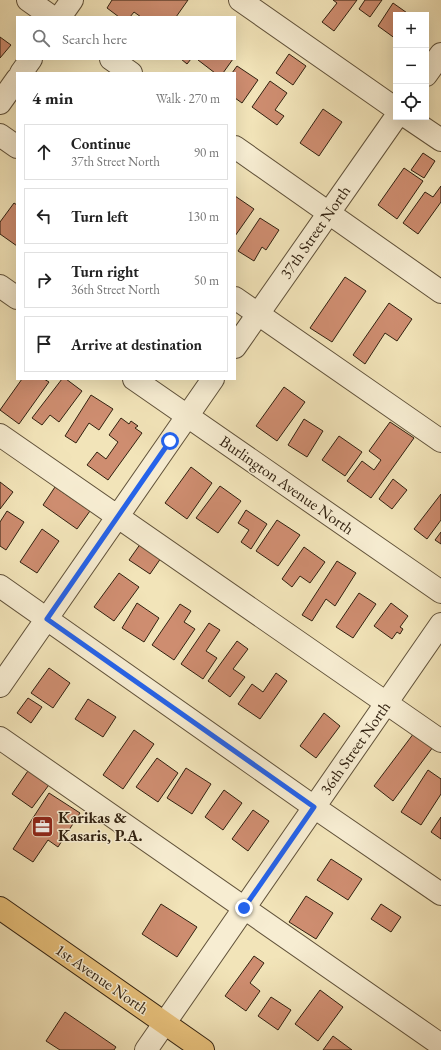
<!DOCTYPE html>
<meta charset="utf-8">
<style>
body{margin:0;font-family:"EB Garamond",serif;background:#f2f2f2;color:#222}
.controls{position:absolute;right:12px;top:12px;display:grid;overflow:hidden;border-radius:0px;box-shadow:0 4px 16px #0002}
.controls button{width:36px;height:36px;display:grid;place-items:center;padding:0;border:0;border-bottom:1px solid #e0e0e0;background:#fff;color:#222;font:20px sans-serif}
.stop{position:absolute;width:12px;height:12px;margin:-9px;border:3px solid #2563eb;border-radius:50%;background:#fff}
.stop.end{background:#2563eb;border-color:#fff;box-shadow:0 1px 4px #0008}
.list{margin:0;padding:0;list-style:none}
h2{display:flex;justify-content:space-between;align-items:center;height:52px;margin:0;padding:0 16px;font-size:17px}
h2 small{font-size:13px;font-weight:400;color:#767676}
.list li{display:grid;grid-template-columns:26px 1fr auto;gap:12px;align-items:center;box-sizing:border-box;height:56px;margin:0 8px 8px;padding:0 8px;border:1px solid #e0e0e0;border-radius:0px}
.list b{display:block;font-size:15px;white-space:nowrap}
.list p{margin:0;font-size:13px;white-space:nowrap;color:#767676}
.list em{font-size:13px;font-style:normal;color:#767676}
.icon{flex:none;width:22px;height:22px;fill:none;stroke:currentColor;stroke-width:2;stroke-linecap:round;stroke-linejoin:round}
.map{position:relative;flex:none;width:441px;height:1050px;overflow:hidden}
.search{position:absolute;background:#fff;box-shadow:0 4px 16px #0002;left:16px;top:16px;width:220px;height:44px;display:flex;align-items:center;gap:10px;box-sizing:border-box;padding:0 14px;border-radius:0px;color:#767676;font-size:15px}
.panel{position:absolute;background:#fff;box-shadow:0 4px 16px #0002;left:16px;top:72px;width:220px;height:308px;border-radius:0px}
.map>svg:first-child{display:block}
</style>
<div class="map">
<svg width="441" height="1050" viewBox="0 0 441 1050">
<rect width="100%" height="100%" fill="#f2e4b9"/>
<filter id="stains"><feTurbulence type="fractalNoise" baseFrequency=".005" numOctaves="4"/><feColorMatrix values="0 0 0 0 .2 0 0 0 0 .09 0 0 0 0 .02 0 0 0 .5 -.17"/></filter>
<radialGradient id="worn" r=".72"><stop offset=".6" stop-color="#630" stop-opacity="0"/><stop offset="1" stop-color="#630" stop-opacity=".3"/></radialGradient>
<path fill="#ce8d70" stroke="#312110" d="M112,0H188L176,17H141L134,12L130,17H119L107,8Z
M333,0H357L334,31L322,22L337,3Z
M365,0H382L370,17L359,9Z
M393,3L410,15H396V39L378,26Z
M0,37L11,45L0,58Z
M289,54L306,66L293,85L276,73Z
M181,59H191L187,64Z
M199,59H233L223,73H215L198,60Z
M237,66L258,80L242,103L235,98V73H232Z
M270,81L287,93L275,110L284,116L277,125L252,107Z
M323,109L342,122L319,156L300,143Z
M423,153L435,161L424,178L411,170Z
M404,168L423,181L397,219L378,205Z
M441,186V202L418,234L403,223L425,192L433,197Z
M235,196L254,209L235,236Z
M14,203L17,205V246L0,234V222Z
M260,218L279,230L266,250L262,247L254,261L238,251Z
M345,277L366,291L332,342L310,328Z
M389,303L412,319L397,341L385,333L365,364L353,355Z
M22,379H44L49,382L19,424L0,410Z
M62,379H66L82,391L59,422L50,415L42,425L32,418Z
M284,387L305,402L277,441L256,426Z
M91,395L113,409L99,430L89,423L76,443L65,436Z
M121,418L129,424L131,421L138,426L135,428L142,433L108,480L87,465L97,452L106,459L118,442L109,435Z
M304,419L323,431L307,457L288,445Z
M390,422L414,438L371,498L347,481L362,461L374,470L381,460L369,451Z
M339,436L362,452L345,476L322,460Z
M191,467L212,483L187,519L165,503Z
M393,479L407,490L392,509L379,499Z
M0,482L13,492L0,509Z
M220,486L241,501L218,533L196,518Z
M55,487L90,511L77,529L43,505Z
M441,494V520L427,539L414,529Z
M246,510L267,524L251,549L241,542L249,530L238,523Z
M7,511L24,522L6,550L0,546V522Z
M277,520L300,535L278,566L256,551Z
M42,529L59,541L37,573L20,562Z
M441,532V544L435,540Z
M141,543L161,558L150,574L129,560Z
M304,547L325,562L310,583L300,576L292,587L282,579Z
M337,561L356,573L335,606L326,599L312,621L302,615Z
M119,573L139,587L114,621L94,607Z
M359,593L376,604L353,638L336,627Z
M137,603L159,618L144,642L122,628Z
M391,603L408,616L400,627L403,629L400,634L397,632L392,639L374,626Z
M180,604L191,611L184,622L195,629L174,660L152,645Z
M209,623L220,630L206,651L217,658L203,679L181,664Z
M237,641L248,649L233,669L245,677L230,697L208,681Z
M49,668L70,683L53,708L31,693Z
M276,673L287,681L260,719L238,704L252,684L263,692Z
M28,698L42,707L31,723L17,713Z
M88,699L116,717L103,737L75,719Z
M324,713L340,726L316,758L300,746Z
M134,730L154,744L123,789L103,775Z
M414,733L433,747L393,801L374,786Z
M157,758L178,773L158,802L136,787Z
M30,768L51,782L32,808L12,794Z
M186,768L211,784L192,814L167,798Z
M428,770L441,779V794L421,825L401,812Z
M224,790L242,803L223,830L205,817Z
M49,793L80,813L58,847L48,840L33,862L13,849Z
M253,810L269,821L248,851L232,839Z
M441,817V839L431,832Z
M331,859L362,879L348,900L317,880Z
M306,896L333,913L316,939L289,922Z
M161,904L197,927L177,957L142,934Z
M381,904L401,917L391,932L371,919Z
M254,956L264,963L250,983L260,991L246,1011L225,996Z
M320,990L343,1007L318,1041L295,1024Z
M271,997L291,1010L278,1030L258,1016Z
M65,1012L116,1047L114,1050H60L46,1041Z
M333,1036L352,1050H323Z"/>
<g fill="none" stroke-linecap="round" stroke-linejoin="round">
<defs>
<path id="minor" d="M28,0L52,17
M240,0L396,109
M60,17L72,0
M111,59L131,73
M21,73L31,59
M426,75L441,54
M0,103L17,79
M407,117L441,140
M0,135L17,147
M235,147L441,292
M0,286L17,298
M235,298L441,441
M235,347L396,117
M134,379L441,592
M0,435L441,741
M0,586L314,807L441,894
M0,686L213,379
M0,738L441,1045
M146,1050L441,624"/>
<path id="major" d="M0,908L203,1050"/>
</defs>
<use href="#minor" stroke="#61523a" stroke-width="24"/>
<use href="#major" stroke="#312110" stroke-width="24"/>
<use href="#minor" stroke="#f7edd2" stroke-width="22"/>
<use href="#major" stroke="#e9c27c" stroke-width="22"/>
</g>
<g fill="none" stroke-linecap="round" stroke-linejoin="round">
<path stroke="#2563eb" stroke-width="5" d="M170,441L47,619L314,807L244,908"/>
</g>
<defs>
<symbol id="office-square" viewBox="-11 -11 22 22"><rect x="-9" y="-9" width="18" height="18" rx="4" fill="#8f2418" stroke="#f7edd2"/><path d="M-6-3h4V-5.5h4V-3h4V5H-6ZM-1-4.5V-3h2v-1.5ZM-6 0V1H6V0Z" fill="#fff"/></symbol>
</defs>
<g fill-rule="evenodd">
<use href="#office-square" x="30" y="814" width="25" height="25"/>
</g>
<g text-anchor="middle" dominant-baseline="central" stroke-width="3" stroke-linejoin="round" paint-order="stroke">
<g font-size="16" fill="#312110" stroke="#f7edd2">
<text transform="translate(315 232) rotate(-55)">37th Street North</text>
<text transform="translate(287 485) rotate(35)">Burlington Avenue North</text>
<text transform="translate(355 748) rotate(-55)">36th Street North</text>
<text transform="translate(102 979) rotate(35)">1st Avenue North</text>
</g>
<g font-size="16" font-weight="bold" fill="#312110" stroke="#f7edd2" text-anchor="start">
<text x="58" y="817">Karikas &amp;<tspan x="58" dy="18">Kasaris, P.A.</tspan></text>
</g>
</g>
<rect width="100%" height="100%" filter="url(#stains)"/>
<rect width="100%" height="100%" fill="url(#worn)"/>
</svg>
<div class="controls">
<button>+</button>
<button>−</button>
<button><svg class="icon" aria-label="locate" viewBox="0 0 24 24"><circle cx="12" cy="12" r="6"/><path d="M12 2v4M12 18v4M2 12h4M18 12h4"/></svg></button>
</div>
<div class="stop" style="left:170px;top:441px"></div>
<div class="stop end" style="left:244px;top:908px"></div>
<div class="search"><svg class="icon" aria-label="search" viewBox="0 0 24 24"><circle cx="10" cy="10" r="6"/><path d="M15 15l6 6"/></svg>Search here</div>
<section class="panel">
<h2>4 min<small>Walk · 270 m</small></h2>
<ul class="list">
<li><svg class="icon" aria-label="ahead" viewBox="0 0 24 24"><path d="M12 20V5M6 11l6-6 6 6"/></svg><div><b>Continue</b><p>37th Street North</p></div><em>90 m</em></li>
<li><svg class="icon" aria-label="left" viewBox="0 0 24 24"><path d="M17 20v-9H6M10 6l-5 5 5 5"/></svg><div><b>Turn left</b></div><em>130 m</em></li>
<li><svg class="icon" aria-label="right" viewBox="0 0 24 24"><path d="M7 20v-9h11M14 6l5 5-5 5"/></svg><div><b>Turn right</b><p>36th Street North</p></div><em>50 m</em></li>
<li><svg class="icon" aria-label="arrive" viewBox="0 0 24 24"><path d="M6 21V4h12l-3 4 3 4H6"/></svg><div><b>Arrive at destination</b></div></li>
</ul>
</section>
</div>
